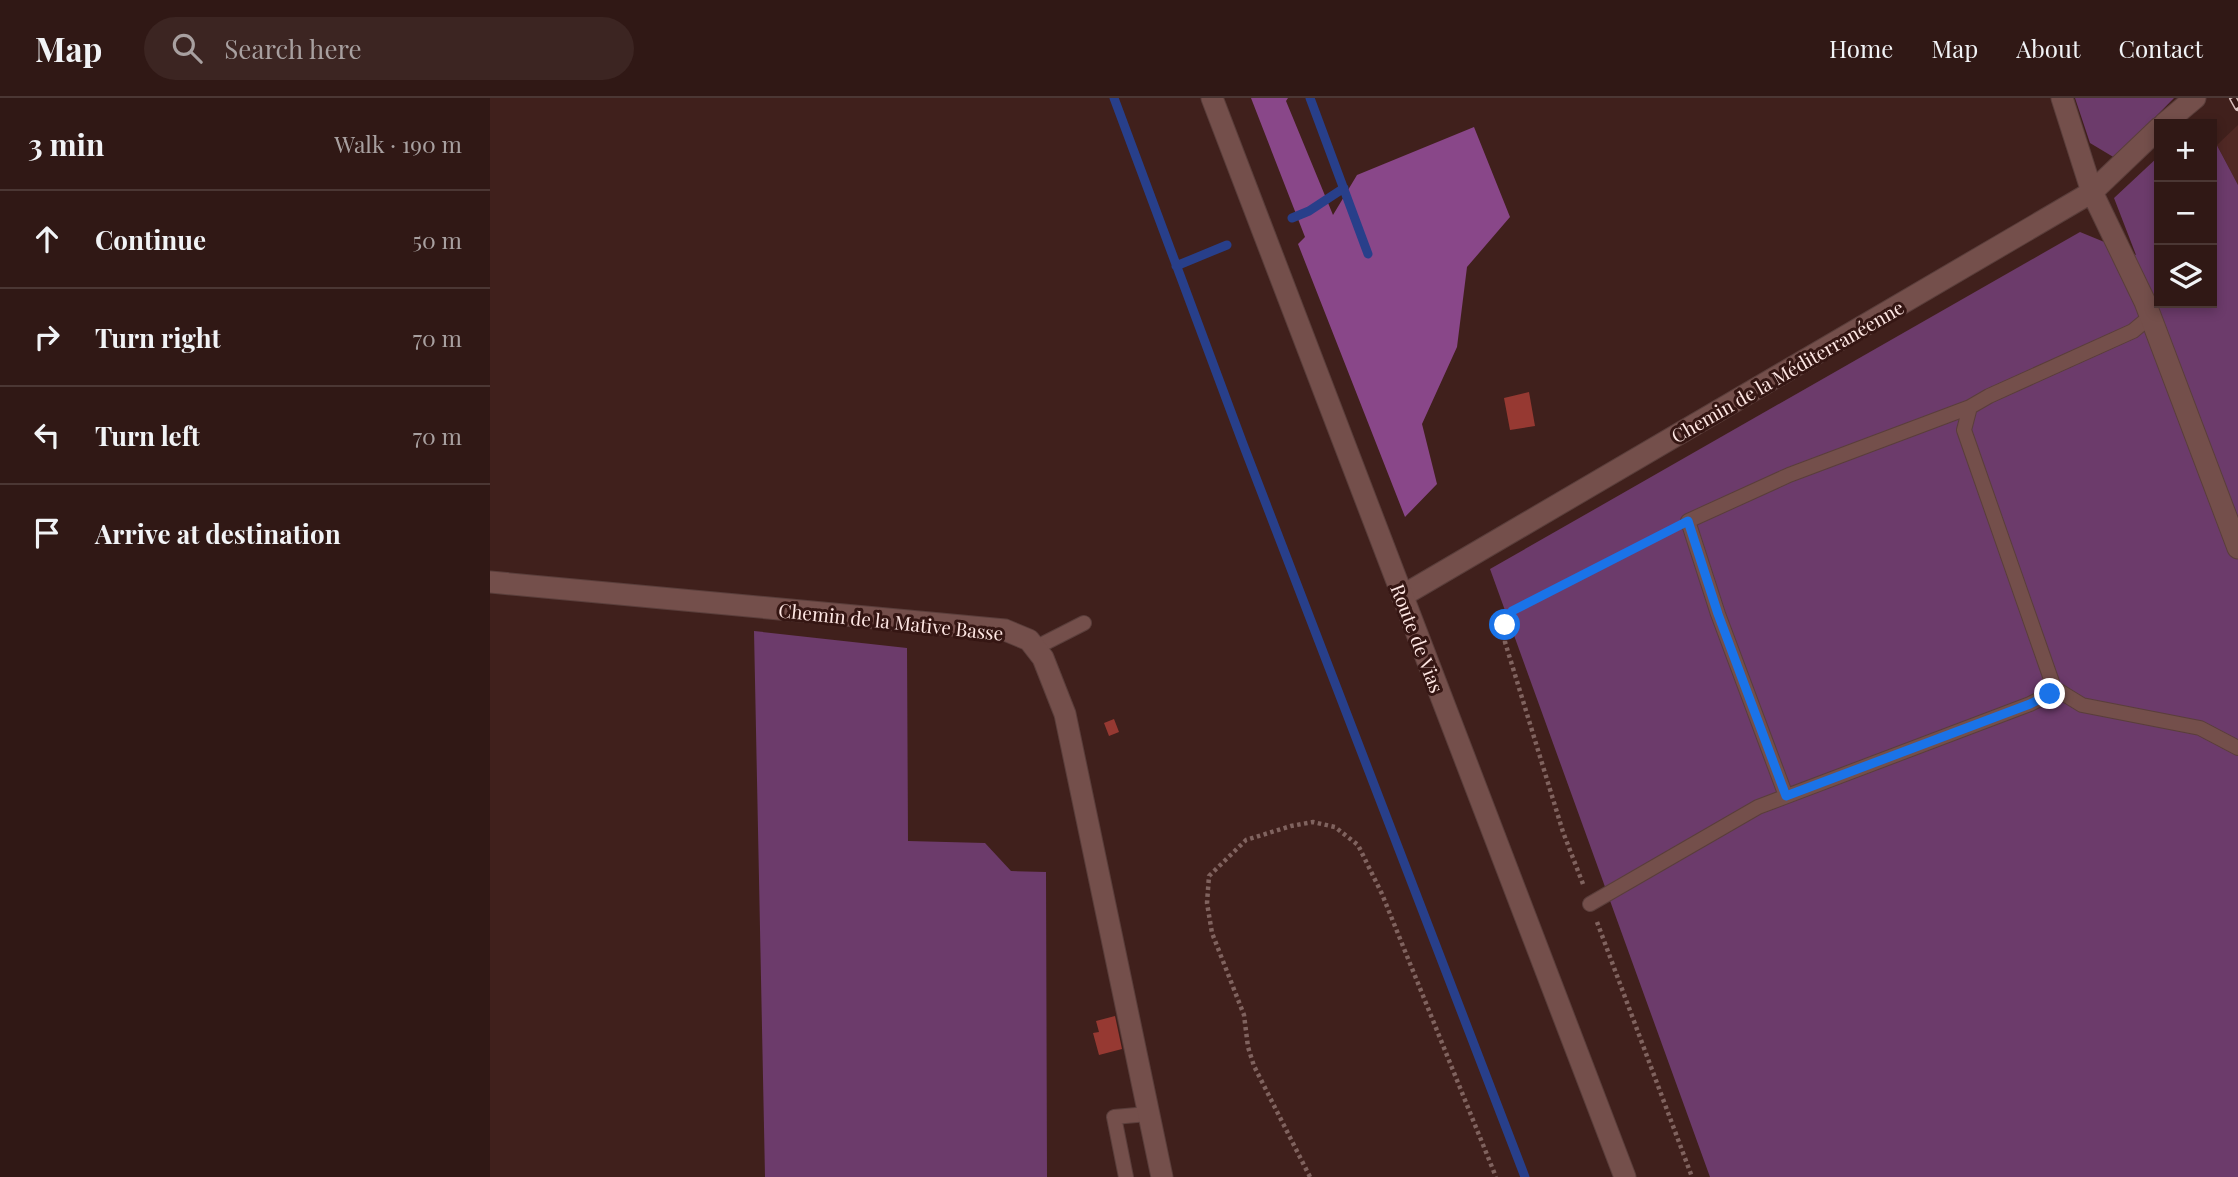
<!DOCTYPE html>
<meta charset="utf-8">
<style>
body{margin:0;font-family:"Playfair Display",serif;background:#3c2522;color:#f1f3f6}
.controls{position:absolute;right:21px;top:21px;display:grid;overflow:hidden;border-radius:0px;box-shadow:0 4px 10px #0003}
.controls button{width:63px;height:63px;display:grid;place-items:center;padding:0;border:0;border-bottom:2px solid #4b3734;background:#301815;color:#f1f3f6;font:35px sans-serif}
.stop{position:absolute;width:21px;height:21px;margin:-16px;border:5px solid #1a73e8;border-radius:50%;background:#fff}
.stop.end{background:#1a73e8;border-color:#fff;box-shadow:0 2px 7px #0008}
.list{margin:0;padding:0;list-style:none}
h2{display:flex;justify-content:space-between;align-items:center;height:91px;margin:0;padding:0 28px;font-size:30px}
h2 small{font-size:23px;font-weight:400;color:#a8a0a0}
.list li{display:grid;grid-template-columns:46px 1fr auto;gap:21px;align-items:center;box-sizing:border-box;height:98px;padding:0 28px;border-top:2px solid #4b3734}
.list b{display:block;font-size:26px;white-space:nowrap}
.list em{font-size:23px;font-style:normal;color:#a8a0a0}
.icon{flex:none;width:38px;height:38px;fill:none;stroke:currentColor;stroke-width:2;stroke-linecap:round;stroke-linejoin:round}
.map{position:relative;flex:none;width:1748px;height:1079px;overflow:hidden}
header{display:flex;align-items:center;gap:42px;box-sizing:border-box;height:98px;padding:0 35px;background:#301815;border-bottom:2px solid #4b3734}
header strong{font-size:33px}
nav{display:flex;gap:38px;margin-inline-start:auto;font-size:24px}
.search{width:490px;height:63px;background:#3c2522;display:flex;align-items:center;gap:18px;box-sizing:border-box;padding:0 24px;border-radius:38px;color:#a8a0a0;font-size:26px}
main{display:flex}
aside{flex:1;background:#301815}
.map>svg:first-child{display:block}
</style>
<header>
<strong>Map</strong>
<div class="search"><svg class="icon" aria-label="search" viewBox="0 0 24 24"><circle cx="10" cy="10" r="6"/><path d="M15 15l6 6"/></svg>Search here</div>
<nav><a>Home</a><a>Map</a><a>About</a><a>Contact</a></nav>
</header>
<main>
<aside>
<h2>3 min<small>Walk · 190 m</small></h2>
<ul class="list">
<li><svg class="icon" aria-label="ahead" viewBox="0 0 24 24"><path d="M12 20V5M6 11l6-6 6 6"/></svg><div><b>Continue</b></div><em>50 m</em></li>
<li><svg class="icon" aria-label="right" viewBox="0 0 24 24"><path d="M7 20v-9h11M14 6l5 5-5 5"/></svg><div><b>Turn right</b></div><em>70 m</em></li>
<li><svg class="icon" aria-label="left" viewBox="0 0 24 24"><path d="M17 20v-9H6M10 6l-5 5 5 5"/></svg><div><b>Turn left</b></div><em>70 m</em></li>
<li><svg class="icon" aria-label="arrive" viewBox="0 0 24 24"><path d="M6 21V4h12l-3 4 3 4H6"/></svg><div><b>Arrive at destination</b></div></li>
</ul>
</aside>
<div class="map">
<svg width="1748" height="1079" viewBox="0 0 1748 1079">
<rect width="100%" height="100%" fill="#40201c"/>
<path fill="#502824" d="M1748,27V87L1727,47Z"/>
<path fill="#6c3b6b" d="M1585,0H1684L1625,60L1600,45Z
M1722,38L1748,87V1079H1220L1000,471L1590,134L1646,157L1624,100L1669,58V205H1722Z
M264,533L417,550L418,743L495,745L521,773L556,774L557,1079H275Z"/>
<path fill="#894789" d="M761,0H798L796,3L843,117L867,77L984,29L1020,119L977,169L967,249L932,326L947,386L915,419L808,146L815,139Z"/>
<g fill="none" stroke-linecap="round" stroke-linejoin="round">
<path stroke="#283f8a" stroke-width="9" d="M624,0L753,346L1035,1079
M820,0L878,156
M802,120L819,113L854,90
M686,168L737,147"/>
</g>
<path fill="#963932" d="M1039,294L1045,328L1020,332L1014,300Z
M624,621L629,634L619,638L614,625Z
M625,918L632,951L609,957L603,935L609,934L606,923Z"/>
<g fill="none" stroke-linecap="round" stroke-linejoin="round">
<defs>
<path id="lane" d="M545,550L594,525
M1561,588L1592,607L1710,630L1748,650
M1296,698L1228,516L1198,423L1299,377L1480,309
M1100,806L1268,709L1540,606L1560,596L1562,584L1474,332L1480,309L1499,298L1643,233L1661,218
M636,1079L624,1019L658,1016"/>
<path id="street" d="M1572,0L1602,94L1655,204L1748,450
M1674,26L1705,0
M0,484L515,532L539,542L553,560L575,616L672,1079
M912,498L1602,94L1669,30"/>
<path id="secondary" d="M722,0L1135,1079"/>
</defs>
<use href="#lane" stroke="#5a3e3b" stroke-width="16"/>
<use href="#street" stroke="#5a3e3b" stroke-width="23"/>
<use href="#secondary" stroke="#5a3e3b" stroke-width="23"/>
<path stroke="#80635f" stroke-width="4.5" stroke-dasharray="3.5 3.5" stroke-linecap="butt" d="M1093,786L1073,734L1015,544V527L1022,513L1180,432
M1107,824L1202,1079
M820,1079L764,968L758,949L754,917L722,835L717,805L719,778L756,742L801,728L823,724L845,729L868,747L892,796L1006,1079"/>
<use href="#lane" stroke="#744f4b" stroke-width="14"/>
<use href="#street" stroke="#744f4b" stroke-width="21"/>
<use href="#secondary" stroke="#744f4b" stroke-width="21"/>
<defs>
<path id="rail" d="M1743,0L1748,9"/>
</defs>
<use href="#rail" stroke="#d7bebb" stroke-width="8"/>
<use href="#rail" stroke="#351613" stroke-width="5" stroke-dasharray="16" stroke-linecap="butt"/>
</g>
<g fill="none" stroke-linecap="round" stroke-linejoin="round">
<path stroke="#1a73e8" stroke-width="9" d="M1015,527L1022,513L1198,423L1228,516L1296,698L1540,606L1560,596"/>
</g>
<g text-anchor="middle" dominant-baseline="central" stroke-width="6" stroke-linejoin="round" paint-order="stroke">
<g font-size="19" fill="#fee7e4" stroke="#351613">
<text transform="translate(1297 273) rotate(-30)">Chemin de la Méditerranéenne</text>
<text transform="translate(401 523) rotate(6)">Chemin de la Mative Basse</text>
<text transform="translate(928 540) rotate(69)">Route de Vias</text>
</g>
</g>
</svg>
<div class="controls">
<button>+</button>
<button>−</button>
<button><svg class="icon" aria-label="layers" viewBox="0 0 24 24"><path d="M12 4l9 5-9 5-9-5zM3 14l9 5 9-5"/></svg></button>
</div>
<div class="stop" style="left:1015px;top:527px"></div>
<div class="stop end" style="left:1560px;top:596px"></div>
</div>
</main>
